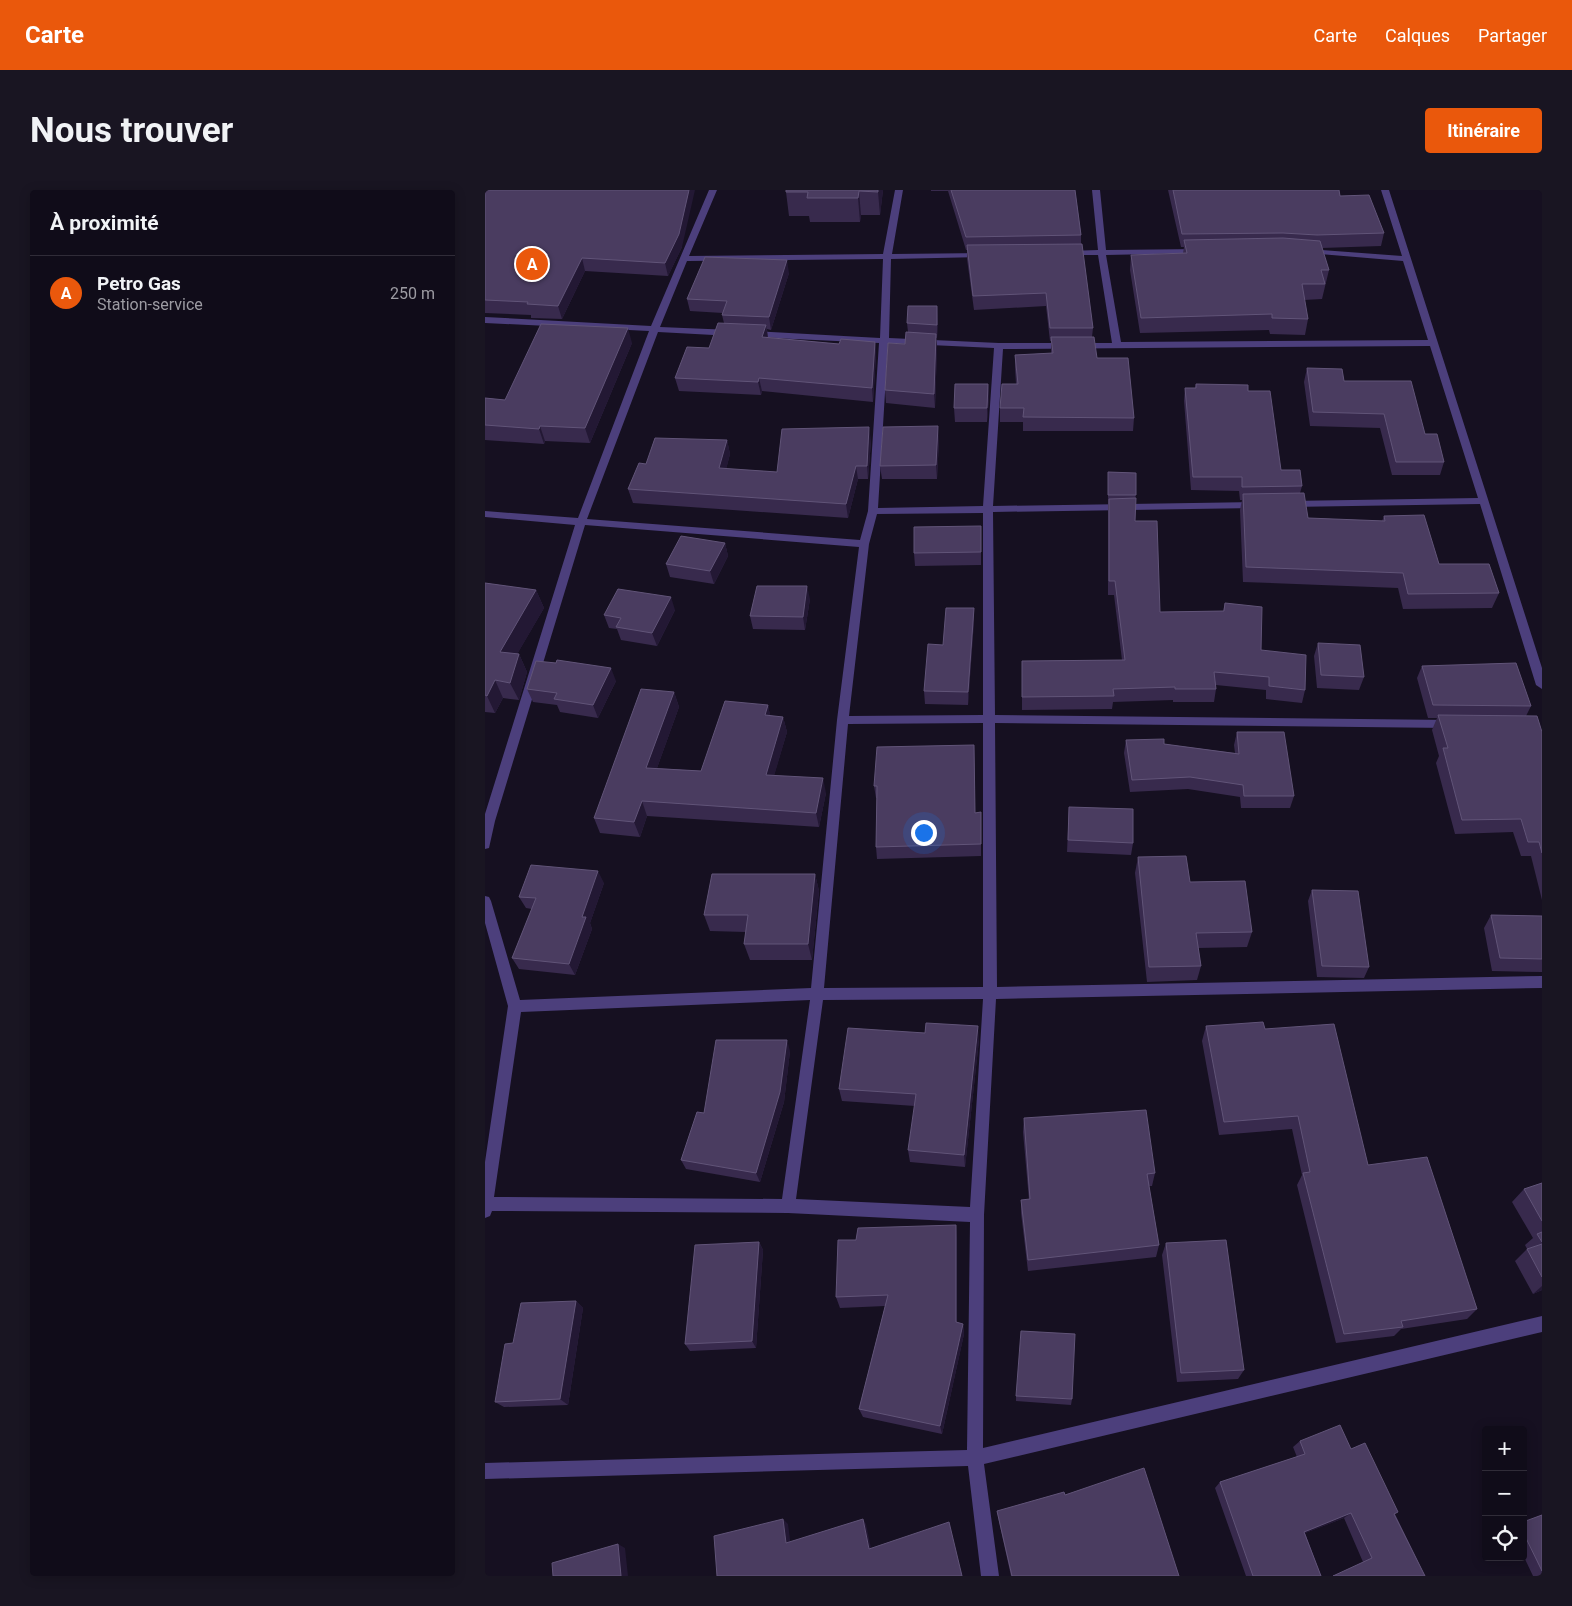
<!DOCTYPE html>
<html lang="fr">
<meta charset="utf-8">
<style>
body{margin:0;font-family:Roboto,sans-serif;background:#191522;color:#f1f3f6}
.controls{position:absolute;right:15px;bottom:15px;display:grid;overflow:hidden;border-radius:5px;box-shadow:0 2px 12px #0003}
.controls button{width:45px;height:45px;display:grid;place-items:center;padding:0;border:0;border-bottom:1px solid #302c38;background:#100c19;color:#f1f3f6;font:25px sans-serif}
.you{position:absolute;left:438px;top:642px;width:18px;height:18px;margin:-12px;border:4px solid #fff;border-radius:50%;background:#1a73e8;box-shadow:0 0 0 8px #1a73e833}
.badge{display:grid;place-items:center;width:32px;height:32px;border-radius:50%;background:#ea580c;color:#fff;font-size:16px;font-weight:700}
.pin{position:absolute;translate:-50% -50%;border:2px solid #fff;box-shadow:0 1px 5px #0006}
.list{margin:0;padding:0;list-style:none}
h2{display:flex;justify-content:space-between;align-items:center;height:65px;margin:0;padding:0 20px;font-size:21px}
h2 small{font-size:16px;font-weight:400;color:#9c9ba2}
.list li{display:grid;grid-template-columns:32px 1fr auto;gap:15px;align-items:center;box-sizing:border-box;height:75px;padding:0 20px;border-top:1px solid #302c38}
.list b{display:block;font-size:19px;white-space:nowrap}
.list p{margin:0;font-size:16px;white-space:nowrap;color:#9c9ba2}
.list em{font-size:16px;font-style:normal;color:#9c9ba2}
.icon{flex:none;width:28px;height:28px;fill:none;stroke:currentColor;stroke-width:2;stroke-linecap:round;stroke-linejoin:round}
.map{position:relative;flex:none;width:1057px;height:1386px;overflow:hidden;border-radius:5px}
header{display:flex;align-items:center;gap:30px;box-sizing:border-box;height:70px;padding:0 25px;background:#ea580c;color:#fff}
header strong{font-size:24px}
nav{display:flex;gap:28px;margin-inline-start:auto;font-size:18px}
.intro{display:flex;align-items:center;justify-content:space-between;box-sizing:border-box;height:120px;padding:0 30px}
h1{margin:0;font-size:35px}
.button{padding:12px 22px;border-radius:5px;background:#ea580c;color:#fff;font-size:18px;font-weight:700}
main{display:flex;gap:30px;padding:0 30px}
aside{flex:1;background:#100c19;border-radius:5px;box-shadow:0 2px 12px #0003}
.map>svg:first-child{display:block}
</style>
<header>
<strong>Carte</strong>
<nav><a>Carte</a><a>Calques</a><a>Partager</a></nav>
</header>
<div class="intro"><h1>Nous trouver</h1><a class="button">Itinéraire</a></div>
<main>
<aside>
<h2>À proximité<small></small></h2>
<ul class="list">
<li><span class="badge">A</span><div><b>Petro Gas</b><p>Station-service</p></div><em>250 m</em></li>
</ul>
</aside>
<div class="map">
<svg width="1057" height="1386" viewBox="0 0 1057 1386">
<rect width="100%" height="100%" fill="#161021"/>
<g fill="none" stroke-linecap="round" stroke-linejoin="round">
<path fill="#4c3f7c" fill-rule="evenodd" d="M224,0H232L204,66L398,64L410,0H418L407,64L501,63L502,65L498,67L406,69L404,148L514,153H627L613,65H583L579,63L583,61L613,60L607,0H615L621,60L715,59L719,61L715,63L621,65L636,152L943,150L918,71L823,63L819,61L823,59L917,66L896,0H904L1057,478V499L1051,495L995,314L804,317L799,314L804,311L993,308L945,156L518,159L508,316L772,312L777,315L772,318L508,322L510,525L965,530L971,534L965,538L510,533L512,797L1057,786V798L511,809L499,1025L498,1258L1057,1126V1142L499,1274L514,1386H496L483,1276L0,1289V1273L482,1260L485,1032L303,1023L7,1021L5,1026L0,1028V972L23,816L0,733V706L4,707L6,711L35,810L326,798L352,530L374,357L100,335L10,631L4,658L0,659V624L90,335L0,327V321L93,328L164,141L0,133V127L166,136ZM398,69L395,148L267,141L263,144L267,147L394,153L383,321L375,350L102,329L173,142L247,146L251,143L247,140L175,137L202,71ZM403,153L509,158L498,316L393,318ZM498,323V525L364,526L384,354L392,324ZM498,533V797L339,798L363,534ZM498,809L485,1017L311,1009L338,810ZM325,810L297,1009L9,1007L36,822Z"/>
</g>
<path fill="#382a4d" d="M0,0L197,57L183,86L100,81L77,129L46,128V125L0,123Z
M398,0L395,25H376L375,32H325L324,26H304L301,2Z
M446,0H590L596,45V54L608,138L607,147L612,168L649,228L648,241H538V232H515V218L531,194L530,178V165L566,163V151H565L561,116L489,120L482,69V60H481L463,1H446Z
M683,0H854L855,6L899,43L896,56L837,58L844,80L837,109L819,110L823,129L820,145L785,144L784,140L655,143L645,80L646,65L698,63L699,57H696Z
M304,83L286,140L282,139L283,147L354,154L390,152L391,165L388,212L277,201L276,205L194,201L190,188L224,158L239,133L237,125L238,123L205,121L202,109Z
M453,130L452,148H451L452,157L450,218L401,213L400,200L420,154L423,142L422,133Z
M147,153L105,253L60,251L59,254L0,250V208L20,210Z
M822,178L859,191L940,244L959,272L955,285H907L895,238L825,236L819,192Z
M503,194L504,207L502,232H470L469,218Z
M711,194L763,201L796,280L817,296L815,303L823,328L897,331L899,326L954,374L1014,403L1007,418L918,419L913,398L758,392L755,320L757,310H755L754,301L706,300L699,211L700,198H710Z
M454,249L452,289H397L395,276Z
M242,250L245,264L241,279L292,282L386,251L383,289H373L363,328L148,313L143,299Z
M623,282L651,283L650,331L675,422L738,421L740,413L776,460L820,500L817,513L781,509V500L731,495V499L729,512H688V510L628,512L627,519L537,520V471L637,470L629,405H623Z
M496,336V375L430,376L429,363Z
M240,353L243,366L229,394L185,387L181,374Z
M0,393L51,400L59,418L32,464H34L42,482L34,510L18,508L10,523L0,522Z
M325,409L320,440L268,439L265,426Z
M489,418V431L483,515L440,514L439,501L458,455Z
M190,420L172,456L136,450L132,439L124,438L119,425Z
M833,453L879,487L874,500L832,498L829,466Z
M937,476L1046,516L1041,526L1057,542V710L1046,666H1036L1028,642L970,644L951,573L954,566L947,540L952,528H943L932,488Z
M131,491L113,528L75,522L72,515L48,512L42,499Z
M189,502L194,517L172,578L216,581L283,515L285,526L298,527L302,542L289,585L341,603L334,637L162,626L155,647L115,643L109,628Z
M752,542L809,606L805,618H756L755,607L703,599L645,602L639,563L641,550L679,554L750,563L749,555Z
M489,555L490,623L496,622V666L392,669L391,657L392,608H391L389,596Z
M584,617L648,653L646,665L582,662Z
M653,667L705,692L767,742L762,757L713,758L716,776L712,790L662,792L650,683Z
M330,684L334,701L327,770H265L259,754L261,742L225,741L219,725Z
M119,693L105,733L107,739L90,785L34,779L27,768L47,719L41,718L34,707Z
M827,700L884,777L879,788L832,787L823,711Z
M1006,725L1057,726V782L1007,781L999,738Z
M721,836L780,839L992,1119L982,1129L916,1139L909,1146L851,1153L812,995L817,985L807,939L734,945L717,851Z
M494,850L480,977L425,972L423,960L430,916L357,911L354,899Z
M305,861L299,912L275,992L201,979L196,970L219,923Z
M539,928L670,983L667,996H664L674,1055L671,1067L543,1081L536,1023V1010H544L538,942Z
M1057,993V1100L1048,1104L1030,1071L1042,1059L1040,1055L1048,1048L1027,1012L1039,999Z
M472,1047V1133L478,1134L479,1144L457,1244L378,1227L374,1219L400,1116L355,1118L351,1107Z
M274,1052L278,1060L271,1158L205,1161L200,1154Z
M681,1053L759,1180L753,1189L692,1192L677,1065Z
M91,1111L98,1118L83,1215L19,1217L10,1212Z
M531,1206L587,1209L586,1215L531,1211Z
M815,1251L866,1259L910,1324L940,1386L878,1372L859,1328L820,1343L836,1386H761L730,1298L735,1292L812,1267L808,1257Z
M580,1305L694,1386H526L513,1327L512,1321Z
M1057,1325V1386H1048L1038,1365V1332Z"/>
<path fill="#231834" d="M204,0H210L197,57L183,86L180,73Z
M393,0H398L395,25L393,2Z
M374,1L376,25L375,32L373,8Z
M97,68L100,81L77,129L73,116Z
M302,70L304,83L286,140L284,127Z
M452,116L453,130L452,148Z
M281,135L283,149L277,147Z
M143,138L147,153L105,253L100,238Z
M451,144L452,157L450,218L449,204Z
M390,152L391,165L388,212L387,198Z
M274,188L277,201L276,205L273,192Z
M503,194L504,207L502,232V218Z
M55,236L60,251L59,254L54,239Z
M453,236L454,249L452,289L451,275Z
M384,237L386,251L383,289L382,276Z
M242,250L245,264L238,292L234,278Z
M371,276L373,289L363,328L361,314Z
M240,353L243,366L229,394L225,381Z
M322,396L325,409L320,440L318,427Z
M51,400L59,418L23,480L15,462Z
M186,407L190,420L172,456L167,443Z
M489,418V431L483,515V502Z
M34,464L42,482L34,510L25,493Z
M126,478L131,491L113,528L108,515Z
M10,490L18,508L10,523L2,506Z
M189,502L194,517L167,592L161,578Z
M283,515L286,530L280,525Z
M298,527L302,542L285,600L281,585Z
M338,588L341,603L334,637L331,623Z
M157,611L162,626L155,647L149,632Z
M113,681L119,693L105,733L107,739L90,785L84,774L97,727Z
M330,684L334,701L327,770L323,754Z
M493,836L494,850L480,977L479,965Z
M302,850L305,861L299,912L275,992L271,983Z
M471,1035L472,1047V1142L471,1132Z
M274,1052L278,1060L271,1158L267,1151Z
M1057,1096V1100L1048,1104Z
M91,1111L98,1118L83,1215L75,1209Z
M478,1134L479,1144L457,1244L455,1236Z
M866,1323L859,1328L813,1346L819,1342Z
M298,1329L303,1334L306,1357L301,1353Z
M378,1329L381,1334L387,1363L384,1359Z
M133,1354L140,1358L143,1386H136Z"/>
<path fill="#4a3c60" stroke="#615478" d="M0,0H204L194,44L180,73L97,68L73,116L42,114L43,112L0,110Z
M301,0H393V2L374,1L373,8H322L323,2H301Z
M466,0H590L596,45L481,47Z
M688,0H854L855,6L884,5L899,43L832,45L798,43L697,44Z
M798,48L835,51L844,80H836L840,94H817L823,129L787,128V124L656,128L646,65L702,63L699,50Z
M597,54L608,138H565L561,103L488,106L482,55Z
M220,67L302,70L284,127L237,125L242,111L202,109Z
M423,116H452V135L422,133Z
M233,133L281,135L277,147L354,154L356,149L390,152L387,198L274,188L273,192L190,188L202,157L224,158Z
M56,134L143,138L100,238L55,236L54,239L0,235V208L20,210Z
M421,142L451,144L449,204L400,200L403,153L420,154Z
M566,147H609L612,168H643L649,228L538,227L539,218H515L517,194H533L530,165L568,163Z
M822,178L857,179L859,191H926L940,244H952L959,272H911L899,224L828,222Z
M470,194H503L502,218H469Z
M711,194L763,195V201H785L796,280H815L817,296L757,297V287H708L700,198H711Z
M453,236L451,275L395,276L398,237Z
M384,237L382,276H371L361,314L143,299L154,273L161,274L170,248L242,250L234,278L292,282L297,239Z
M623,282L651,283V305H623Z
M819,303L823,328L900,331L899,326L939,325L954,374H1004L1014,403L923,404L918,383L761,377L758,304Z
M651,308L650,331H672L675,422L739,421L740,413L777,417L776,460L821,465L820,500L784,496V487L729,482L731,499H690V497L628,499L629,506L537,507V471L640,470L630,391H624V309Z
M496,336V362L429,363V337Z
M196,346L240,353L225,381L181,374Z
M0,393L51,400L15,462L34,464L25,493L10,490L2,506L0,505Z
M272,396H322L318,427L265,426Z
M133,399L186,407L167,443L131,437L136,428L119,425Z
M461,418H489L483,502L439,501L443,454L458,455Z
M833,453L875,455L879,487L836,485Z
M72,470L126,478L108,515L69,509L72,503L42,499L51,471L71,473Z
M1031,473L1046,516L948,515L937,476Z
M156,499L189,502L161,578L216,581L240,511L283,515L280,525L298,527L281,585L338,588L331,623L157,611L149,632L109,628Z
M953,525L1052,526L1057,542V663L1054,652H1043L1036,629L977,630L958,558H963Z
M752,542H799L809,606H759L758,595L705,587L647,590L641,550L679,549V554L754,564Z
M489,555L490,623L496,622V654L391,657L392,596H389L392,557Z
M584,617L648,619V653L583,650Z
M701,666L705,692L760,691L767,742L711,743L716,776L664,777L653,667Z
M46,675L113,681L97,727H101L84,774L27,768L51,708L34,707Z
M227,684H330L323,754H259L263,725H219Z
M827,700L873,701L884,777L837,776Z
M1006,725L1057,726V769L1015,768Z
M778,832L780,839L849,834L883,975L942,967L992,1119L916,1131L918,1137L859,1144L818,983L825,982L813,926L739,932L721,836Z
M441,833L493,836L479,965L423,960L431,904L354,899L363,838L440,843Z
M231,850H302L295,902L271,983L196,970L212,922L219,923Z
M661,920L670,983L662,984L674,1055L543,1070L536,1010L545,1009L539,928Z
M1057,993V1031L1039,999Z
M471,1035V1132L478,1134L455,1236L374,1219L403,1105L351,1107L353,1050H371L373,1038Z
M1057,1042V1052L1052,1044Z
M741,1050L759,1180L696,1183L681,1053Z
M274,1052L267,1151L200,1154L210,1055Z
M1057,1054V1087L1042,1059Z
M91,1111L75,1209L10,1212L20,1154L28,1153L36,1113Z
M536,1141L590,1144L587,1209L531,1206Z
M855,1235L866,1259L880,1253L913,1322L909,1324L940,1386H848L887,1368L866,1323L819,1342L836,1386H768L735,1292L820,1264L815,1251Z
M659,1278L694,1386H527L512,1321L579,1302L580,1305Z
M1057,1325V1381L1038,1342V1332Z
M298,1329L301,1353L378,1329L384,1359L464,1332L477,1386H232L229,1346Z
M133,1354L136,1386H68L67,1373Z"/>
</svg>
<div class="controls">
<button>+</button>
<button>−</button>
<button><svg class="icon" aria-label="locate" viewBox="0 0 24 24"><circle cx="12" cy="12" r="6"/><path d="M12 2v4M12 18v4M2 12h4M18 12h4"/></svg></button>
</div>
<div class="you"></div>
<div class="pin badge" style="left:47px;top:74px">A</div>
</div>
</main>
